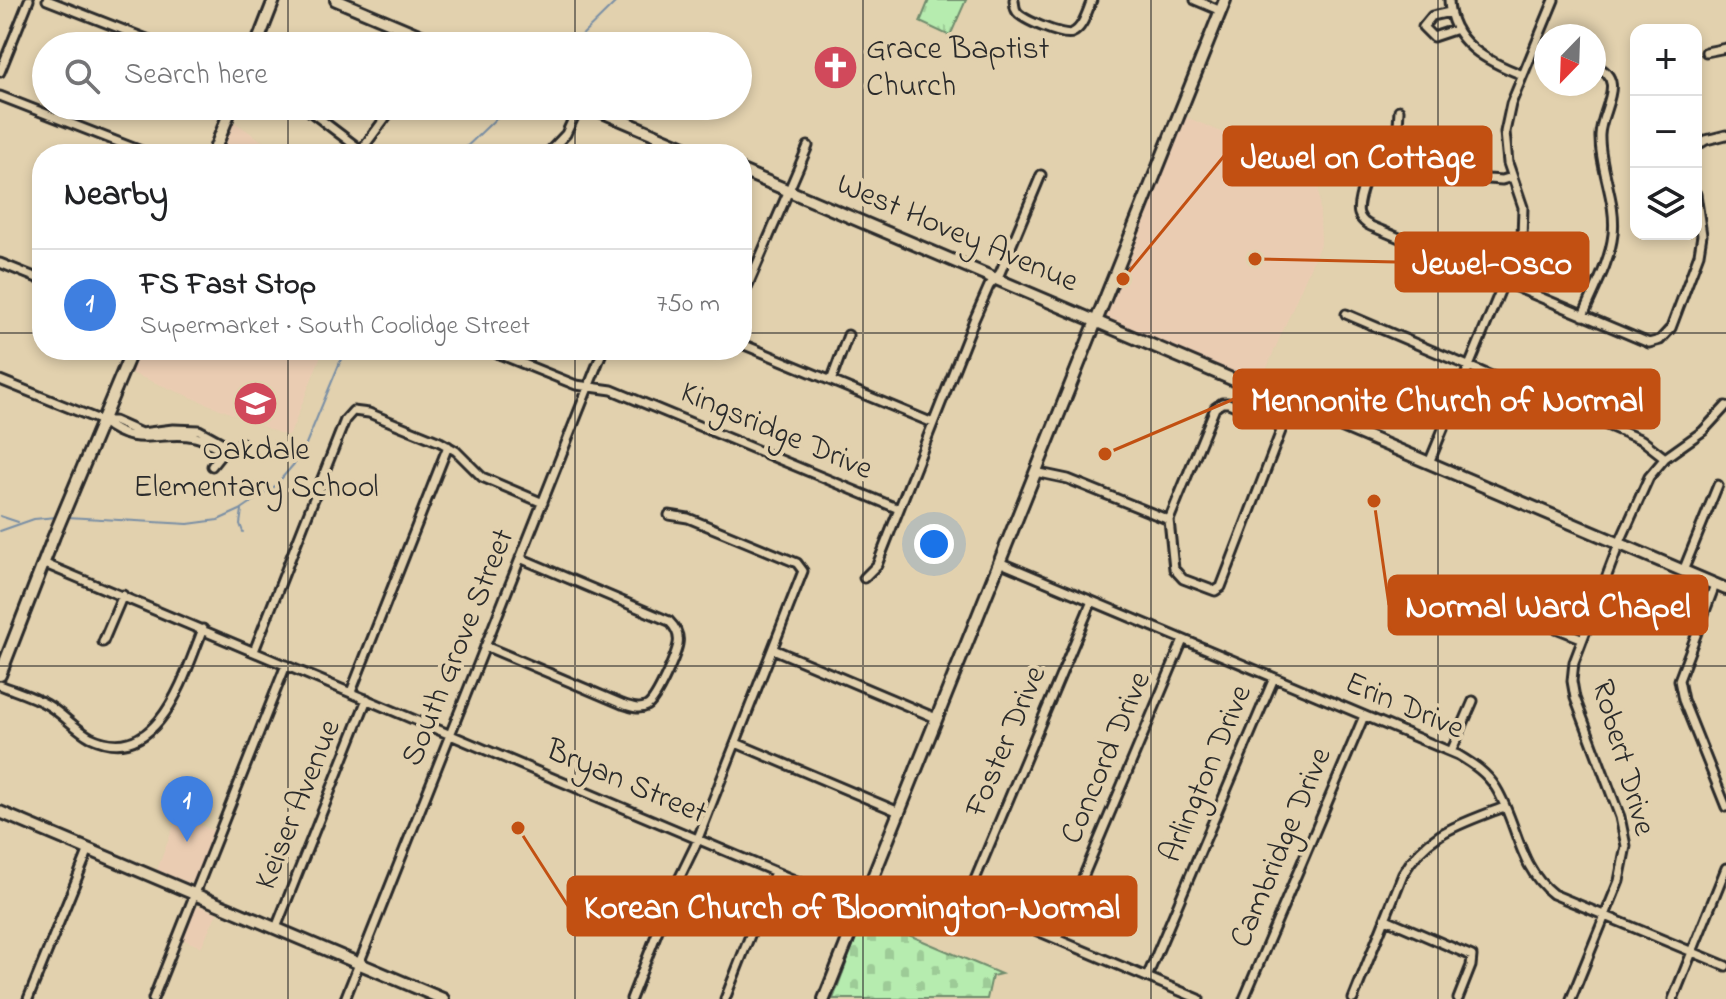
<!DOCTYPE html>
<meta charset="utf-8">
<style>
body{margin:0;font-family:"Indie Flower",sans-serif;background:#f2f2f2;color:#202124}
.controls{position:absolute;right:24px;top:24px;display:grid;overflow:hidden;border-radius:16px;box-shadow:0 4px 12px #0003}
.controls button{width:72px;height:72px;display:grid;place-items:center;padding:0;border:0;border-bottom:2px solid #e0e0e0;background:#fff;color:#202124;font:40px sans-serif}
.compass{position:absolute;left:1534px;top:24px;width:72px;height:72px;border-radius:50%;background:#fff;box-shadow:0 4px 12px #0003;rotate:203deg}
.you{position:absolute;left:934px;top:544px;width:28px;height:28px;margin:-20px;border:6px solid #fff;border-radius:50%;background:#1a73e8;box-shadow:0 0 0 12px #1a73e833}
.badge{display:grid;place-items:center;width:52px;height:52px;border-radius:50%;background:#d1495b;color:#fff;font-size:26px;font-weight:700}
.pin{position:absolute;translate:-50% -66px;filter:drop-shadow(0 2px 4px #0008)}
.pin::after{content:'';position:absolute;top:42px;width:28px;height:24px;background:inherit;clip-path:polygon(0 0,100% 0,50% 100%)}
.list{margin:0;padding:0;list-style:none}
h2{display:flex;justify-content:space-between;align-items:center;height:104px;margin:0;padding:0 32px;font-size:34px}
h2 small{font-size:26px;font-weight:400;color:#757577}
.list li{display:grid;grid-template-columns:52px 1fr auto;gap:24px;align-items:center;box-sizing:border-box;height:112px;padding:0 32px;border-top:2px solid #e0e0e0}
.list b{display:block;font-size:30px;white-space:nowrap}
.list p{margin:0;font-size:26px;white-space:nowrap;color:#757577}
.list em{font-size:26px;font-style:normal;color:#757577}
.icon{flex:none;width:44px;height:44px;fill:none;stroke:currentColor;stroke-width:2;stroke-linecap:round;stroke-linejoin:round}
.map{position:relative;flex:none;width:1726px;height:999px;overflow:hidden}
.search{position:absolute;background:#fff;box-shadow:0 4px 12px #0003;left:32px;top:32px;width:720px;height:88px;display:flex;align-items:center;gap:20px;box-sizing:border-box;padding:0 28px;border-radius:44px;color:#757577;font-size:30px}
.panel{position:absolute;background:#fff;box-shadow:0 4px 12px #0003;left:32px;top:144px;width:720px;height:216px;border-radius:32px}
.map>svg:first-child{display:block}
</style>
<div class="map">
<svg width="1726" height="999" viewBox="0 0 1726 999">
<defs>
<pattern id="grass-tufts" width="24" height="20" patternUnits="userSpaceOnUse" patternTransform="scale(2)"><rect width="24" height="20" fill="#b6ecaf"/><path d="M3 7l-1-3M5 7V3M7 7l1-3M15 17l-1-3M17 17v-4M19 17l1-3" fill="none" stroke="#9dcb97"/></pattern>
<pattern id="cemetery-stones" width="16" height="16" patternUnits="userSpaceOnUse" patternTransform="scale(2)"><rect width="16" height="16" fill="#b6ecaf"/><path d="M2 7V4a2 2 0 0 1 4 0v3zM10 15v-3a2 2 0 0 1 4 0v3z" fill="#9dcb97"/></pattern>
</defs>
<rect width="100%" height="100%" fill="#e2d1ae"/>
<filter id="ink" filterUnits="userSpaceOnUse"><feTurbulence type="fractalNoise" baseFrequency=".0125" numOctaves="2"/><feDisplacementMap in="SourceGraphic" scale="16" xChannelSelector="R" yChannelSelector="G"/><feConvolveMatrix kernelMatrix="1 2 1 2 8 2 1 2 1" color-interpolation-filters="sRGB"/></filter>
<g filter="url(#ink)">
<path fill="#eaccb2" d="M1186,117L1318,173L1321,242L1259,386L1109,321L1106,315Z
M233,121L281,154H220Z
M140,350H323L289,437L129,372Z
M178,815L214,831L196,879L190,883L157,870Z
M200,906L217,913L201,947L182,939L194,909Z"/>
<path fill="url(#grass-tufts)" stroke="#708c6d" stroke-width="2" d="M929,0H966L950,36L920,22Z"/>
<path fill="url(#cemetery-stones)" stroke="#708c6d" stroke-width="2" d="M864,916L1001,974L992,976L987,999H833Z"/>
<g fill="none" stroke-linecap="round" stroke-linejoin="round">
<path stroke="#7a8fa5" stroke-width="2" d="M571,46L618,0
M459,154L509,106
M242,510L240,524L243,532
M0,516L18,522
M67,517L188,524L218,520L240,510L274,487L301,456L345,350
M0,531L34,519L57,517"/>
<defs>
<path id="street" d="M47,0L165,46
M1014,0C1015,6 1014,8 1017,12C1023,20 1064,37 1072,33C1083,29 1087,11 1092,0
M1195,0L1221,11
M1449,0C1450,43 1488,62 1523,75
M1450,12L1432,16L1423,27L1433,37L1457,29
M1706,52L1726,48
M0,72L29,0
M0,96L149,154
M303,106L361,150
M1397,142L1399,110
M1696,146L1706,140L1726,135
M360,152L394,106
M547,154L566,134L579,106
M1512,177L1502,180L1488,179L1404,145C1396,142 1388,142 1381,149C1372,157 1355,203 1359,214C1362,223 1370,226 1378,229L1649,343L1660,340L1671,328L1699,254L1702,235L1696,194
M0,263L42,280
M742,299L808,146
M1346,314L1642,440L1665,458
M1583,316C1594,290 1610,262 1613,234C1617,201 1599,168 1600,135C1601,108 1629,80 1594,65
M742,344L933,423
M489,350L576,385L612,390L899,509
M0,380L102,421
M831,381L848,335
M1222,403H1228L1274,421L1281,431L1221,587L1215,591L1183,579L1174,569L1169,520L1215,408Z
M102,421H114L141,433L173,429L199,430L221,442L224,451C215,447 206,439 195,437C159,430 136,450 102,421Z
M1429,463L1522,238L1523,207L1508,163L1505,132L1511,104L1554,0
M212,466L224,451L242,443
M1035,472L1068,479L1169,520
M999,562L1458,755C1473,764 1487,773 1496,788C1518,824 1518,867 1553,894L1726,966
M43,563L837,898L870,904L930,896L966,901L1199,999
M1683,571L1718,485
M864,578L877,565L974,320L989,286L1000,273L1041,175
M1715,585L1679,680L1683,700L1726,807
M1505,617L1514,613L1523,615L1581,638
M103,642L123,595
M485,646L622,704C631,707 639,710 647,706C657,700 676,655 678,644C680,634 675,627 669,621L520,558
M773,649L936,718
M254,651L345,420L353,411L369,413L440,442L456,451L482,477L543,503
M0,685C15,691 32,696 46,704C62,713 74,728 90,737C159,770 185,673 203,629
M351,692L448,446
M736,743L899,812
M1451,752L1473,701
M966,901L1092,601
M1386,919L1472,956L1471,966L1458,999
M276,928L367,699
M1057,939L1183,640
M1147,977L1274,678
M28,999L89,849
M153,999L286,665
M345,999L603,350
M631,999L675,887L695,846L803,571L797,563L688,518L669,515
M725,999L775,872
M1244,999L1364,716
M1353,999L1403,874C1427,832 1461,824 1504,807
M1571,999L1619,881L1626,846L1620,817L1575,698L1572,681L1574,662L1619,544L1649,477L1665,458L1703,431L1726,406
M1673,999L1726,868"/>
<path id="secondary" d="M336,0L445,46
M256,46L274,0
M588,106L701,154
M213,154L232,106
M742,171L1726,589
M0,675L54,536L132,350
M0,812L443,999
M824,999L1225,0"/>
</defs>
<use href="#street" stroke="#2b2b2b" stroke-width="13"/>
<use href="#secondary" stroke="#2b2b2b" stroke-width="16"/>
<use href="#street" stroke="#e2d1ae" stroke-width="7"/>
<use href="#secondary" stroke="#e2d1ae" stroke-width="10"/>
</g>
</g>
<path fill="none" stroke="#2b2b2b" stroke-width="2" stroke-opacity="0.55" d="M288,0V46M575,0V46M863,0V999M1151,0V999M1438,0V999M288,106V154M575,106V154M0,333H42M742,333H1726M288,350V999M575,350V999M0,666H1726"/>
<defs>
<symbol id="church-disc" viewBox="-11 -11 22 22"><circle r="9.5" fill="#d1495b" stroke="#e2d1ae"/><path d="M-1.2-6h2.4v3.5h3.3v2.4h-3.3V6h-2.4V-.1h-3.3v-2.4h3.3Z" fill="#fff"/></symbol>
<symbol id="school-disc" viewBox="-11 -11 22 22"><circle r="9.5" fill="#d1495b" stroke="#e2d1ae"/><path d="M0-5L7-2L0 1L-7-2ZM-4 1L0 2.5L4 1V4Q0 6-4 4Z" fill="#fff"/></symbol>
</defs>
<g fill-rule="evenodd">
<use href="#church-disc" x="810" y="42" width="51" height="51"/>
<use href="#school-disc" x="230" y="378" width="51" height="51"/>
</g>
<g text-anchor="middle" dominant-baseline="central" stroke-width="8" stroke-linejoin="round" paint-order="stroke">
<g font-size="32" fill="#2b2b2b" stroke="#e2d1ae" text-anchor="start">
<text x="866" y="50">Grace Baptist<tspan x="866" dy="37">Church</tspan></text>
<text x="256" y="451" text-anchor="middle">Oakdale<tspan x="256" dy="37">Elementary School</tspan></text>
</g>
<g font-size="32" fill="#2b2b2b" stroke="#e2d1ae">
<text transform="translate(957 234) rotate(23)">West Hovey Avenue</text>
<text transform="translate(776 432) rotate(23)">Kingsridge Drive</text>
<text transform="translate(459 648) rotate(-68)">South Grove Street</text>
<text transform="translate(1404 707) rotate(23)">Erin Drive</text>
<text transform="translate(1007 742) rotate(-67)">Foster Drive</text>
<text transform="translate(1107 758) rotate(-67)">Concord Drive</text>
<text transform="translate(1622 758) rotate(74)">Robert Drive</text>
<text transform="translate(1207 774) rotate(-67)">Arlington Drive</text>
<text transform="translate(626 783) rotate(23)">Bryan Street</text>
<text transform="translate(299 805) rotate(-68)">Keiser Avenue</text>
<text transform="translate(1282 848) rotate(-67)">Cambridge Drive</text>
</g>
</g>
<path fill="none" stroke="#c25012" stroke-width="3" d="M1123 279L1224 156M1255 259L1396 262M1105 454L1234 399M1374 501L1389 605M518 828L568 906"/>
<g fill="#c25012" stroke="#e2d1ae" stroke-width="3">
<circle cx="1123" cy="279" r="8"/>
<circle cx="1255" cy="259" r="8"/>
<circle cx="1105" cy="454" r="8"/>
<circle cx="1374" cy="501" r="8"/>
<circle cx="518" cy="828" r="8"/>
</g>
<g fill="#c25012" stroke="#c25012" stroke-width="3">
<rect x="1224" y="127" width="267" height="58" rx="8"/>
<rect x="1396" y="233" width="192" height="58" rx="8"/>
<rect x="1234" y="370" width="425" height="58" rx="8"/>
<rect x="1389" y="576" width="318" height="58" rx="8"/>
<rect x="568" y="877" width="568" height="58" rx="8"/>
</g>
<g font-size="34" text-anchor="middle" font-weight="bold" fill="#fff">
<text x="1358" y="168">Jewel on Cottage</text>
<text x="1492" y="274">Jewel-Osco</text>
<text x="1447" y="411">Mennonite Church of Normal</text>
<text x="1548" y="617">Normal Ward Chapel</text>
<text x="852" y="918">Korean Church of Bloomington-Normal</text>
</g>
</svg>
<div class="controls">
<button>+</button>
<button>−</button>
<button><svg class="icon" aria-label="layers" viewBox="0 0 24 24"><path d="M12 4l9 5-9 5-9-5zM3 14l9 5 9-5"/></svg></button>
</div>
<svg class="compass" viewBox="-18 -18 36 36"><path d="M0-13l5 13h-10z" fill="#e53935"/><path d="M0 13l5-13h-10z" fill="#757577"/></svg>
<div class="you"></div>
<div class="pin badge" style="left:187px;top:842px;background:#3f7fe0">1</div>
<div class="search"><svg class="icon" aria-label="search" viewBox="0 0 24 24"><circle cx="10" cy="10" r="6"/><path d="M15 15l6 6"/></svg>Search here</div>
<section class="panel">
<h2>Nearby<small></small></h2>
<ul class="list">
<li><span class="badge" style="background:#3f7fe0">1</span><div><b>FS Fast Stop</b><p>Supermarket · South Coolidge Street</p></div><em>750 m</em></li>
</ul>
</section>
</div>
